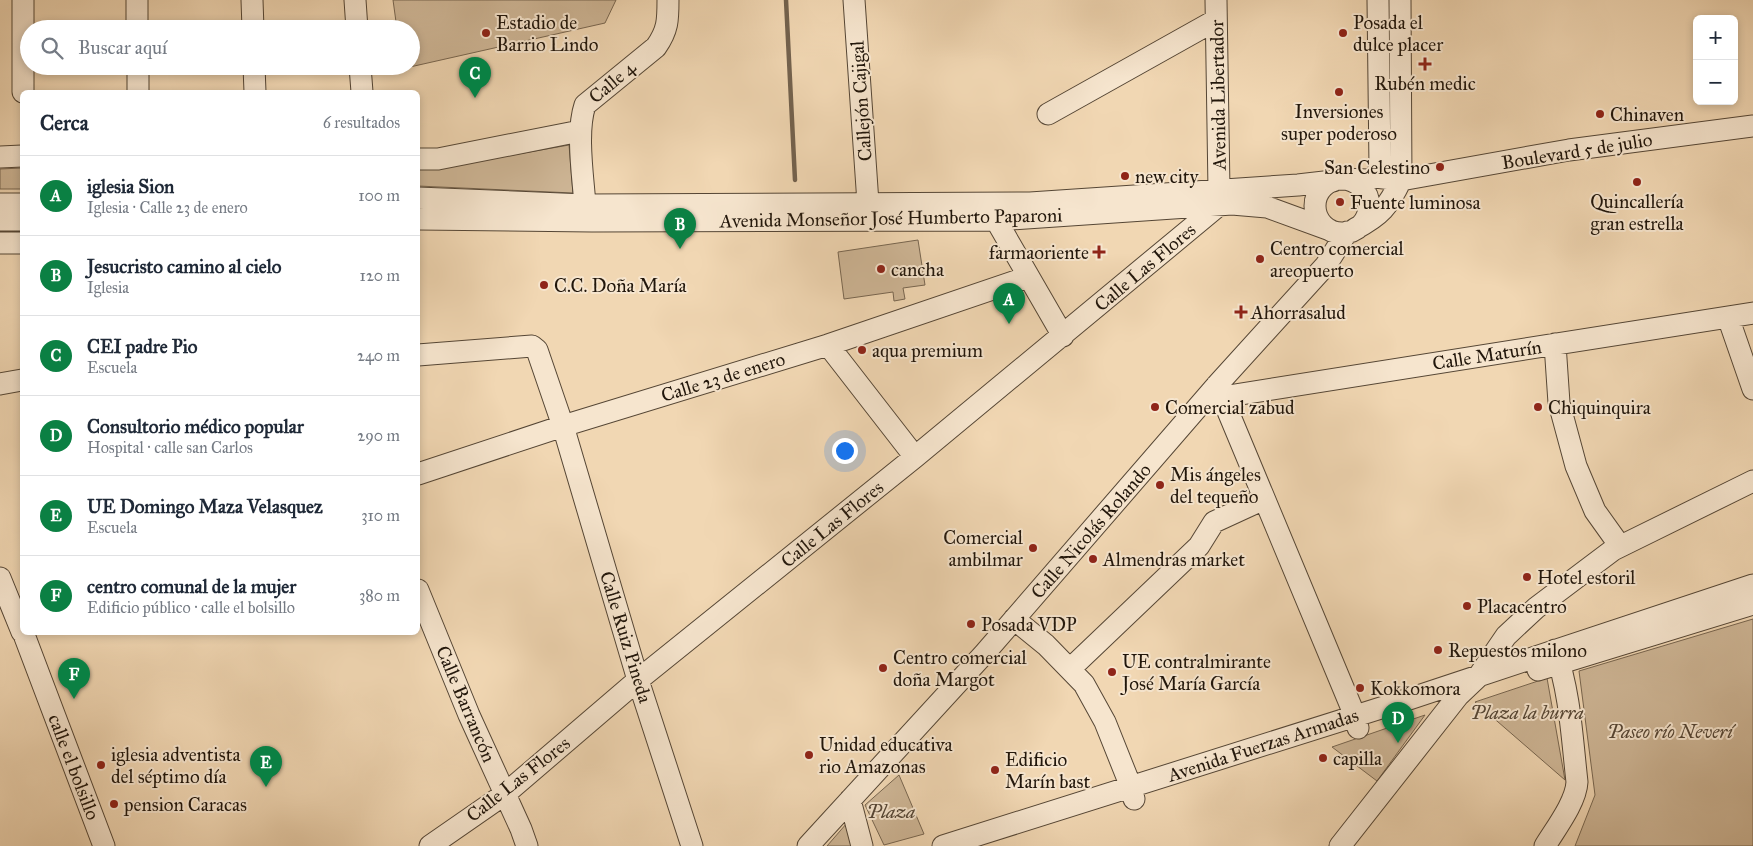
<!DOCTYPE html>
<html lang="es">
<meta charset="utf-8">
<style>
body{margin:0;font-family:"IM FELL Great Primer",serif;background:#f6f6f7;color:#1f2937}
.controls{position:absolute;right:15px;top:15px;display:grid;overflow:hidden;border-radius:8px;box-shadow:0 2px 8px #0003}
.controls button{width:45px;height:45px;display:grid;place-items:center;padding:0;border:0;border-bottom:1px solid #e0e1e3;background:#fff;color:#1f2937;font:25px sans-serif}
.you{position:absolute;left:844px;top:450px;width:18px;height:18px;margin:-12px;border:4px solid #fff;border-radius:50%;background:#1a73e8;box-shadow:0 0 0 8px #1a73e833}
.badge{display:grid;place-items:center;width:32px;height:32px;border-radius:50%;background:#0b8043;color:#fff;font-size:16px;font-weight:700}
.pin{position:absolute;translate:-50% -41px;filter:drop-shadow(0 1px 2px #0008)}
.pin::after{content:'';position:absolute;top:26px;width:18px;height:15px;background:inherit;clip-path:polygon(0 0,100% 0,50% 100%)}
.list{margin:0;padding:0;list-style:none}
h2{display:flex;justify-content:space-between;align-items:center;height:65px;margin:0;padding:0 20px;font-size:21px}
h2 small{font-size:16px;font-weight:400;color:#747a83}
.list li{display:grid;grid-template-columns:32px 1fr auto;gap:15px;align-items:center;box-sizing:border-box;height:80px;padding:0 20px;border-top:1px solid #e0e1e3}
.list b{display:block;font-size:19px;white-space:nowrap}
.list p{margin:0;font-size:16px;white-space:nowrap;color:#747a83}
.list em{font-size:16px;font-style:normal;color:#747a83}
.icon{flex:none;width:28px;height:28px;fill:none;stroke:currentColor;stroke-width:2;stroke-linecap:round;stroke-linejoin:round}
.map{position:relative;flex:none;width:1753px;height:846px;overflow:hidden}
.search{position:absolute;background:#fff;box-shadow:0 2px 8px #0003;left:20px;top:20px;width:400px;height:55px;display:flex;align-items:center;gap:12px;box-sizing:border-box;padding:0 18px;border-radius:28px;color:#747a83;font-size:19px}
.panel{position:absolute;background:#fff;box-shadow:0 2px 8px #0003;left:20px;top:90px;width:400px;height:545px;border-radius:8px}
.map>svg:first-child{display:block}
</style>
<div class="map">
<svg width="1753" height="846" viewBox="0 0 1753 846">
<rect width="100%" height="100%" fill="#f1d7b3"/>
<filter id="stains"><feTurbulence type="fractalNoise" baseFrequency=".004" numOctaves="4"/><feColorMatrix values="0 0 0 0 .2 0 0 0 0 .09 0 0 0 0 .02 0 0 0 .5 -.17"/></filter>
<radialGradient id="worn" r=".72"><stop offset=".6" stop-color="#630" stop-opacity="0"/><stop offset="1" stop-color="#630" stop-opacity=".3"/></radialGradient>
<path fill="#ceb696" stroke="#786650" d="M393,0H616L605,23L401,69V66H411V29H397Z
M569,145L573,193L418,186V169H433Z
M22,168V189H0V169Z
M918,240L925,285L903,288L905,299L894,301L893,292L844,299L838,252Z
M1753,619V846H1575L1595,795L1579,671Z
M1547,678L1565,780L1475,702Z
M1425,715L1377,781L1332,747Z
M899,775L924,834L884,845L865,805Z
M847,823L855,846H827Z"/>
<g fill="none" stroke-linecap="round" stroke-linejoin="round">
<path stroke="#73624e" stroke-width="4.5" d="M786,0L795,180"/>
<defs>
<path id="minor" d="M23,0V92
M137,0V29
M252,0L253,29
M355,0L357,29
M854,0L868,203
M138,66V92
M254,66L255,92
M360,66L362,92
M1048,114L1216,20
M0,157L22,156
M418,159H438L580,131
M1375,177L1380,168L1378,0
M1342,179L1368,180L1375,177L1401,180L1569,150L1753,126
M1315 206a27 27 0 1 1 54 0a27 27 0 1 1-54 0Z
M418,198L585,205L1030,203L1298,185L1333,181
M0,204H22
M585,205C583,176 576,132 585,105L656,47C668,30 668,20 668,0
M418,219L592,221L996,220L1232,204L1267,207L1330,230
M0,220H22
M996,220L1063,336
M1355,229C1381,215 1388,207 1401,180L1400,0
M0,243H22
M1728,317L1753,389
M1555,344L1559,403L1576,466L1595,511L1620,546
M828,345L915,457
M418,355L532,346L537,350L563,426L638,680L692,846
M0,384L22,380
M1217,385L1355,716L1358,728
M1222,397L1753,313
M418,474L563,426L828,345L1028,277
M0,578L22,632
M418,590L469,715L521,829L527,846
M1014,619L1046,645L1084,684L1105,722L1131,787L1134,799
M23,632L104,846
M1070,669L1199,546L1214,522L1264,499
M1538,670L1753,604
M850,800L862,846
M430,846L505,794L638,680L915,457L1218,206L1219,190L1216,0
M808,846L984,654L1217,385L1326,265L1347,232
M943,846L1403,701L1753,585
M1340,846L1458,696L1478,677L1506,636L1536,608L1613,550L1753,481
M1545,846C1556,828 1576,802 1577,782C1572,738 1570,691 1555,650"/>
</defs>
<use href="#minor" stroke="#554635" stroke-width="23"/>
<use href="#minor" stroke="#f6e5ce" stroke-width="21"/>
</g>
<g fill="#8f2418" stroke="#f6e5ce" stroke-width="2">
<circle cx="486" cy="33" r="5"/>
<circle cx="1343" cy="33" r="5"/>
<path d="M1422.5 56.5h5v5h5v5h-5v5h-5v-5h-5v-5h5z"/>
<circle cx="1339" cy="92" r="5"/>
<circle cx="1600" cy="114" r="5"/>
<circle cx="1440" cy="167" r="5"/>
<circle cx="1125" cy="176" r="5"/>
<circle cx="1637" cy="182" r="5"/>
<circle cx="1340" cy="202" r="5"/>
<path d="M1096.5 244.5h5v5h5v5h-5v5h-5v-5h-5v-5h5z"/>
<circle cx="1260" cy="259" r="5"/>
<circle cx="881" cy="269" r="5"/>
<circle cx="544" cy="285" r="5"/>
<path d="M1238.5 304.5h5v5h5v5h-5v5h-5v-5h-5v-5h5z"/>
<circle cx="862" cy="350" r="5"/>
<circle cx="1155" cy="407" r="5"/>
<circle cx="1538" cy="407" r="5"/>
<circle cx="1160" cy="485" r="5"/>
<circle cx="1033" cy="548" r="5"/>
<circle cx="1093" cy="559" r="5"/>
<circle cx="1527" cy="577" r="5"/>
<circle cx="1467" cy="606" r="5"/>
<circle cx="971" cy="624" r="5"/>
<circle cx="1438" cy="650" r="5"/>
<circle cx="883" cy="668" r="5"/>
<circle cx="1112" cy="672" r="5"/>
<circle cx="1360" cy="688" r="5"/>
<circle cx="809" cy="755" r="5"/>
<circle cx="1323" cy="758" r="5"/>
<circle cx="101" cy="765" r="5"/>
<circle cx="995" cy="770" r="5"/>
<circle cx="114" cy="804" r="5"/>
</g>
<g text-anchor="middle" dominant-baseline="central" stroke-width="4" stroke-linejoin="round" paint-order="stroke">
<g font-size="19" fill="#21160b" stroke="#f6e5ce" text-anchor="start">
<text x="496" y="22">Estadio de<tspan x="496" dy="22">Barrio Lindo</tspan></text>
<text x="1353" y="22">Posada el<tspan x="1353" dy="22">dulce placer</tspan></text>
<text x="1425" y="83" text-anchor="middle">Rubén medic</text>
<text x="1339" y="111" text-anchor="middle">Inversiones<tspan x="1339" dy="22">super poderoso</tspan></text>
<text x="1610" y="114">Chinaven</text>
<text x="1430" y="167" text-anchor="end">San Celestino</text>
<text x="1135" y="176">new city</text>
<text x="1637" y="201" text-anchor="middle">Quincallería<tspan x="1637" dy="22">gran estrella</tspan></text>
<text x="1350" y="202">Fuente luminosa</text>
<text x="1270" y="248">Centro comercial<tspan x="1270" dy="22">areopuerto</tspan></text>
<text x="1089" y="252" text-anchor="end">farmaoriente</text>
<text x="891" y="269">cancha</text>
<text x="554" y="285">C.C. Doña María</text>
<text x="1251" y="312">Ahorrasalud</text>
<text x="872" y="350">aqua premium</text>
<text x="1165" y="407">Comercial zabud</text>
<text x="1548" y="407">Chiquinquira</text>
<text x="1170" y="474">Mis ángeles<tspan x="1170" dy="22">del tequeño</tspan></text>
<text x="1023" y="537" text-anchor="end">Comercial<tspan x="1023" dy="22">ambilmar</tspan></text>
<text x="1103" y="559">Almendras market</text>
<text x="1537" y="577">Hotel estoril</text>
<text x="1477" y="606">Placacentro</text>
<text x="981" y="624">Posada VDP</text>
<text x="1448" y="650">Repuestos milono</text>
<text x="893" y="657">Centro comercial<tspan x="893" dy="22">doña Margot</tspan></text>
<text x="1122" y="661">UE contralmirante<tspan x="1122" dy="22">José María García</tspan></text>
<text x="1370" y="688">Kokkomora</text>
<text x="819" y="744">Unidad educativa<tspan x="819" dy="22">rio Amazonas</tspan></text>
<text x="111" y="754">iglesia adventista<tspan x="111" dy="22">del séptimo día</tspan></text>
<text x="1333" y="758">capilla</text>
<text x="1005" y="759">Edificio<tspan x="1005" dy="22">Marín bast</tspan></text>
<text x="124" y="804">pension Caracas</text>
</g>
<g font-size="19" fill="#21160b" stroke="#f6e5ce">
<text transform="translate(612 82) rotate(-40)">Calle 4</text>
<text transform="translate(1218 95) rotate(-91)">Avenida Libertador</text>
<text transform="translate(861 101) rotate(-94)">Callejón Cajigal</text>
<text transform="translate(1577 151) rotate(-9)">Boulevard 5 de julio</text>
<text transform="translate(891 218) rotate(-1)">Avenida Monseñor José Humberto Paparoni</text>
<text transform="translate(1145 267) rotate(-40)">Calle Las Flores</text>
<text transform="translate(1487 355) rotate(-9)">Calle Maturín</text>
<text transform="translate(723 377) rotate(-17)">Calle 23 de enero</text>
<text transform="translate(832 524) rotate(-39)">Calle Las Flores</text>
<text transform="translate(1091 531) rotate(-49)">Calle Nicolás Rolando</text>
<text transform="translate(626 637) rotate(73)">Calle Ruiz Pineda</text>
<text transform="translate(466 704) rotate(67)">Calle Barrancón</text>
<text transform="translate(1263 745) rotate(-18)">Avenida Fuerzas Armadas</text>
<text transform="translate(74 767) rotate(69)">calle el bolsillo</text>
<text transform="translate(518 779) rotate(-38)">Calle Las Flores</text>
</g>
<g font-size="19" font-style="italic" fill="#554635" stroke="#f6e5ce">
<text x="1527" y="712">Plaza la burra</text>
<text x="1670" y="731">Paseo río Neverí</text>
<text x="891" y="811">Plaza</text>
</g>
</g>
<rect width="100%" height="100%" filter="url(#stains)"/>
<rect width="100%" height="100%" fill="url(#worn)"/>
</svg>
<div class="controls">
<button>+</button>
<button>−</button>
</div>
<div class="you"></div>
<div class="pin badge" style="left:1009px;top:324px">A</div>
<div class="pin badge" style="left:680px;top:249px">B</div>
<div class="pin badge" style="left:475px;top:98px">C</div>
<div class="pin badge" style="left:1398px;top:743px">D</div>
<div class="pin badge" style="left:266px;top:787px">E</div>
<div class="pin badge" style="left:74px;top:699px">F</div>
<div class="search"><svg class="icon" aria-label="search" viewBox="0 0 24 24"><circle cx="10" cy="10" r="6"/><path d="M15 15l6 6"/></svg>Buscar aquí</div>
<section class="panel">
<h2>Cerca<small>6 resultados</small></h2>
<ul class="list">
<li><span class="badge">A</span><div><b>iglesia Sion</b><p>Iglesia · Calle 23 de enero</p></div><em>100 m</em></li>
<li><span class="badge">B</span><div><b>Jesucristo camino al cielo</b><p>Iglesia</p></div><em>120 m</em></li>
<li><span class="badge">C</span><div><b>CEI padre Pio</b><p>Escuela</p></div><em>240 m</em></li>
<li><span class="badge">D</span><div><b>Consultorio médico popular</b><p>Hospital · calle san Carlos</p></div><em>290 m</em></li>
<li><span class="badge">E</span><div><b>UE Domingo Maza Velasquez</b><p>Escuela</p></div><em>310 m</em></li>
<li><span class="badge">F</span><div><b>centro comunal de la mujer</b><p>Edificio público · calle el bolsillo</p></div><em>380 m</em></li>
</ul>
</section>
</div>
